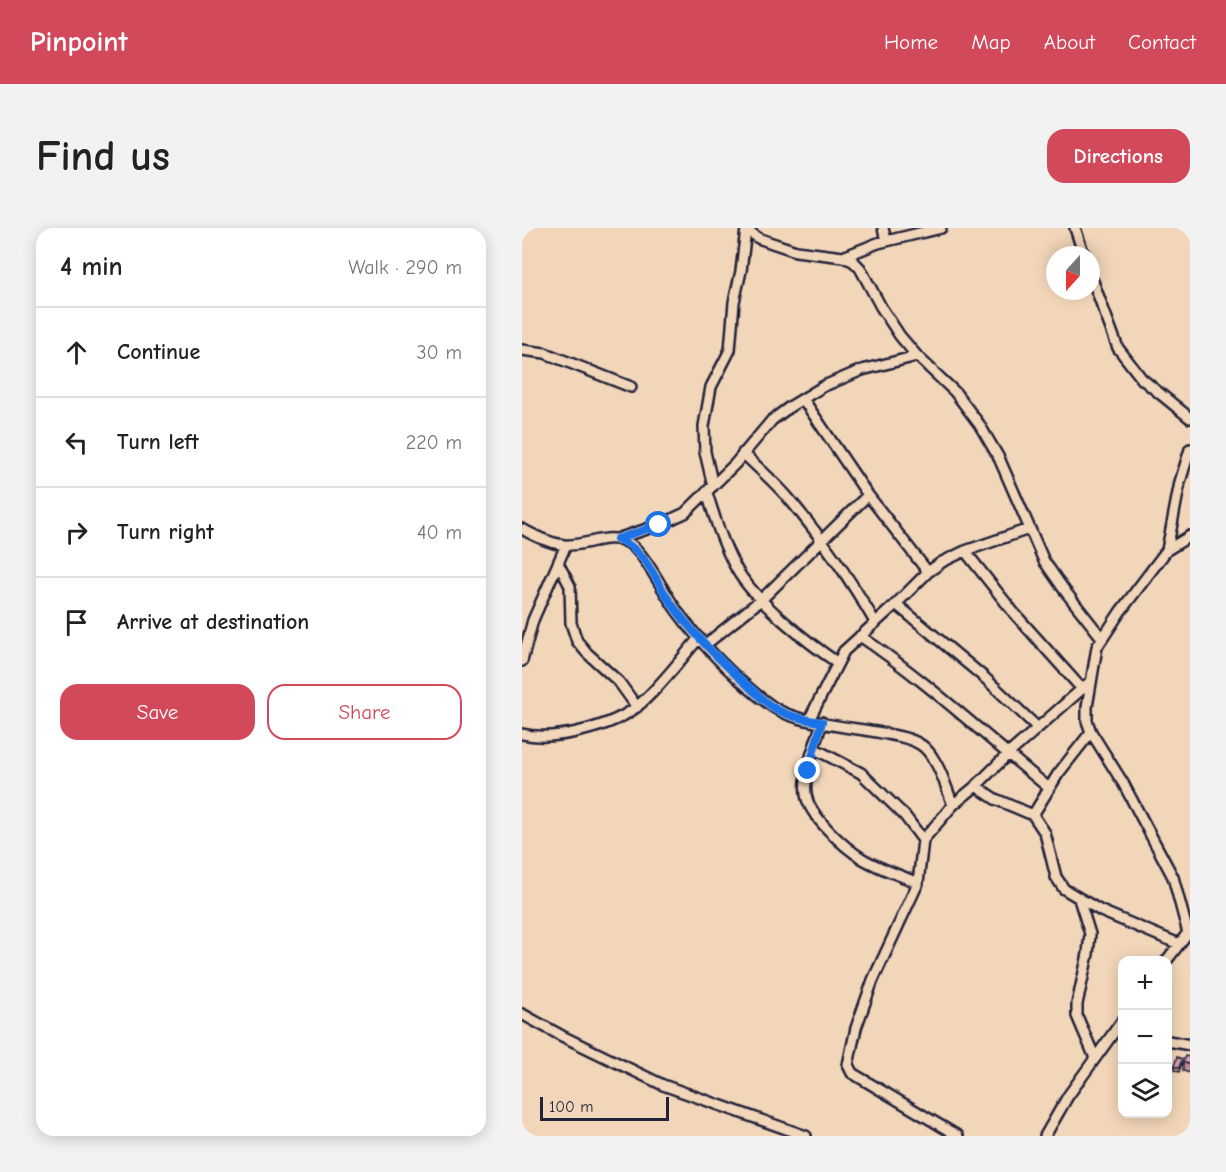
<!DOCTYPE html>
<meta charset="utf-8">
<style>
body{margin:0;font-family:"Comic Neue",sans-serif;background:#f2f2f2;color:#222}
.controls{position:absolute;right:18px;bottom:18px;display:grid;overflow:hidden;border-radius:12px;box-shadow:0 3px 15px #0003}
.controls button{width:54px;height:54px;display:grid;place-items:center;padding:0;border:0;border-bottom:2px solid #e0e0e0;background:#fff;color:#222;font:30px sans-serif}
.compass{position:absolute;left:524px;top:18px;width:54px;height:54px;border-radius:50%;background:#fff;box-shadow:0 3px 15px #0003;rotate:201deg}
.scale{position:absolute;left:18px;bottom:15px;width:129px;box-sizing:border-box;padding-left:6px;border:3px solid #22223b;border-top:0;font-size:16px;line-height:21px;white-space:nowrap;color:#22223b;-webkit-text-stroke:4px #f2d6b9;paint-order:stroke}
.stop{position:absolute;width:18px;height:18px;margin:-14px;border:4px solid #1a73e8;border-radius:50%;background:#fff}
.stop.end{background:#1a73e8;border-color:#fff;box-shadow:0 2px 6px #0008}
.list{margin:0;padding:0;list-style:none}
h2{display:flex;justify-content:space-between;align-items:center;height:78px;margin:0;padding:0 24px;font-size:26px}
h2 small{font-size:20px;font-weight:400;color:#767676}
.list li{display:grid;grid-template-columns:39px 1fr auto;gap:18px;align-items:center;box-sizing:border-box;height:90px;padding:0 24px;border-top:2px solid #e0e0e0}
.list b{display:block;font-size:22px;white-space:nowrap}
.list em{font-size:20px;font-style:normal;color:#767676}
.actions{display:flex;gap:12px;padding:18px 24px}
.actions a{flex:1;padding:14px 0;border:2px solid #d1495b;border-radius:18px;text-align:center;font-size:21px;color:#d1495b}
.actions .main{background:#d1495b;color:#fff}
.icon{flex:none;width:33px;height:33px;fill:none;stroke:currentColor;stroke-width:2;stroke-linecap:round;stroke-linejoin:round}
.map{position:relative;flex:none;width:668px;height:908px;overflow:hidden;border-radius:18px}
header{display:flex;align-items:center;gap:36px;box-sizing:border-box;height:84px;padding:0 30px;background:#d1495b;color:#fff}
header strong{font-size:28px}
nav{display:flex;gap:33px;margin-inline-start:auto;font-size:21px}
.intro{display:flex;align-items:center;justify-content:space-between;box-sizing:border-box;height:144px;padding:0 36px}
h1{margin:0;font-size:42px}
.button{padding:15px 27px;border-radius:18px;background:#d1495b;color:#fff;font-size:21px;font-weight:700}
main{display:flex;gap:36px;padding:0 36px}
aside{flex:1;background:#fff;border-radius:18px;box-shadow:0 3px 15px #0003}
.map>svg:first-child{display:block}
</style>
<header>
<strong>Pinpoint</strong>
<nav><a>Home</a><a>Map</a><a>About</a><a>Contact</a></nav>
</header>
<div class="intro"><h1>Find us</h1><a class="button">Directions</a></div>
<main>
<aside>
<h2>4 min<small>Walk · 290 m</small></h2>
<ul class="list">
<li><svg class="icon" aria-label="ahead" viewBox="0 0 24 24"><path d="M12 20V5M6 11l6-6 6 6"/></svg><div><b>Continue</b></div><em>30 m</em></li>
<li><svg class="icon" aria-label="left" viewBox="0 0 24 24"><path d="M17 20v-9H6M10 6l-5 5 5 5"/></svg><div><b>Turn left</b></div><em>220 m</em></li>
<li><svg class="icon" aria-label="right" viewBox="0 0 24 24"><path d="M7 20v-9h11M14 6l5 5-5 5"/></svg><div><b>Turn right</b></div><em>40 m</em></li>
<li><svg class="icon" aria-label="arrive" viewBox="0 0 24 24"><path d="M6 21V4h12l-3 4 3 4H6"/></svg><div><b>Arrive at destination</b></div></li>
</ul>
<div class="actions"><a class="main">Save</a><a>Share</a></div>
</aside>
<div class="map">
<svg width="668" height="908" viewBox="0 0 668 908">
<rect width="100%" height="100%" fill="#f2d6b9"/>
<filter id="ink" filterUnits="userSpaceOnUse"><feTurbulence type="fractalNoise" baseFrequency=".0167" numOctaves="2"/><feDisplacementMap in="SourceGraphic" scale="12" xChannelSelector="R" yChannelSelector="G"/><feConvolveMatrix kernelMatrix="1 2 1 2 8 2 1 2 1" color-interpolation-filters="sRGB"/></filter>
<g filter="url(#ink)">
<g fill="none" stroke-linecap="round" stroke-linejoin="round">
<defs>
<path id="street" d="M223,0L236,10L250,15L274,23L321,29L331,33L338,40L359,79L378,108L395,128L433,164L457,196L477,230L522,333L543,363L580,410
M361,0L364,13
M553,0L562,27
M321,29L356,15L419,0
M569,48L596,120L620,151L668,190
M0,122L23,125L109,159
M281,171L346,267L406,344
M221,225C237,241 254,255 268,272C300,310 328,351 353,394
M191,258L183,224L182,198L189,159L208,122L212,74L219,43L224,1
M185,265C193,291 201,317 215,342C233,373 286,415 316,435
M0,301C14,308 26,315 42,317C64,319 88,303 108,316C124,327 142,365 155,383C178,415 218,456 251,479C276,496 330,499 360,505C374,508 392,510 403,520C417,534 424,559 431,577
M95,311L137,297L163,285L213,236L250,192L269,178L302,158L340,142L395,128
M645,322L668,308
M443,323L492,385L560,461
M36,335L48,358L49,395L55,413L65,425L97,454L115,479
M374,376L463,450L516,500
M338,408C405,453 464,509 527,560
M183,417L240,371L346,267
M0,433L11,392L44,317
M287,492L322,423L374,376L406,344L420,334L443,323L507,301
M300,494C294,516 281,543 284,566C286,587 323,620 341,631C358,641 378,647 396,655
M0,506C32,514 94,498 118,476C140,457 158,432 177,410
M293,521L339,545L383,588L401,612
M454,558L473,571L511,587L523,605L534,649L542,661L579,683L657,716
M511,587L536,546L569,504
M557,671L568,706L566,726L555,776V788L573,830
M666,705L651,649L601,555L569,504L565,493V479L575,419L598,384L645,322L658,254L668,221
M645,732L668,702
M0,786L40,808L141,857L284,908
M646,813L668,817
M436,908L330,845L326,837L334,800L351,752L396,655L401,612L431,577L454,558L485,527L569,453
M523,908L546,868L600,793"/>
</defs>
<use href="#street" stroke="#22223b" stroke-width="14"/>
<use href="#street" stroke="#f2d6b9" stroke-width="9"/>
</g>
<path fill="#bb8a9a" stroke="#22223b" stroke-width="1.5" d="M668,829V845L661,843V834Z
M660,835L657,844L652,842V838Z"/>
<path fill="#d9a1b3" stroke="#22223b" stroke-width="1.5" d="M663,828L668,829V837L661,834Z
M655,829L660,831L657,840L652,838Z"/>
</g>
<g fill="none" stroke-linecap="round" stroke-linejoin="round" filter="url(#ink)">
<path stroke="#1a73e8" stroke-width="8" d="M137,297L95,311C124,322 130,347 147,372C168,403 196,431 224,456C233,464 242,474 252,480C267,489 284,492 300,494L286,543"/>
</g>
</svg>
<div class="controls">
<button>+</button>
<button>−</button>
<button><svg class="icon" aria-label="layers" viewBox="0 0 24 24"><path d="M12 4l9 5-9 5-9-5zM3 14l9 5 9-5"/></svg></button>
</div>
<svg class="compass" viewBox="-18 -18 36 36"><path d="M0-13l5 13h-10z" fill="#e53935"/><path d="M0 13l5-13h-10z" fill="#767676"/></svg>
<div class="scale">100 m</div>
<div class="stop" style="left:137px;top:297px"></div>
<div class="stop end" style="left:286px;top:543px"></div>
</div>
</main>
